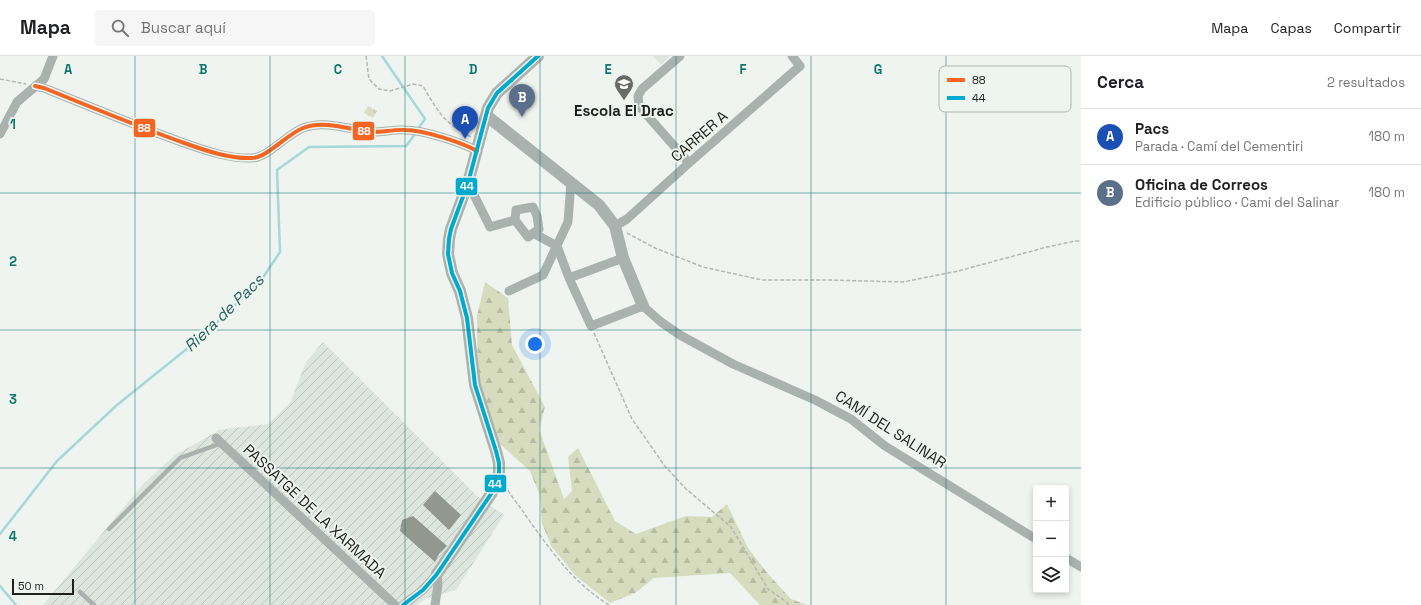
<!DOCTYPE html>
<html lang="es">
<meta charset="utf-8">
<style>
body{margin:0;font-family:"Space Grotesk",sans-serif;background:#f6f6f6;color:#202124}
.controls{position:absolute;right:12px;bottom:12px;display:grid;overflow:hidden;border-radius:4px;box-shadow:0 2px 6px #0003}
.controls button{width:36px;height:36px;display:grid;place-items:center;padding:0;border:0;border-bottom:1px solid #e0e0e0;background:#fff;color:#202124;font:20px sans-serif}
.scale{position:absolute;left:12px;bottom:10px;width:62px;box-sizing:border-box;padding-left:4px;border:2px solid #1f211f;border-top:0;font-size:11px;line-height:14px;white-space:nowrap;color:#1f211f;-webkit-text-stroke:3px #eef5ef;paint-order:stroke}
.you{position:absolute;left:535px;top:288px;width:14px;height:14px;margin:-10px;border:3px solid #fff;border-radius:50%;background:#1a73e8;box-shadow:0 0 0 6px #1a73e833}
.badge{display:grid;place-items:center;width:26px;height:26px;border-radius:50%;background:#db2777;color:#fff;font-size:13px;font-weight:700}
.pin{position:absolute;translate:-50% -33px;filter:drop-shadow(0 1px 2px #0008)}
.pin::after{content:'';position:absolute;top:21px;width:14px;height:12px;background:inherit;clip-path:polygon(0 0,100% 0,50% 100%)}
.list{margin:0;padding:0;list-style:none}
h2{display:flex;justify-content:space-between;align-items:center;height:52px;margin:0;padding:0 16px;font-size:17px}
h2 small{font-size:13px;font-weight:400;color:#757577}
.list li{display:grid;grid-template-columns:26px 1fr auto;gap:12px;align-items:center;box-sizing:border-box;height:56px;padding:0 16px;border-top:1px solid #e0e0e0}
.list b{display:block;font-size:15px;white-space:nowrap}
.list p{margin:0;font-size:13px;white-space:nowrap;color:#757577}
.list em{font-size:13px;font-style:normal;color:#757577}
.icon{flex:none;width:22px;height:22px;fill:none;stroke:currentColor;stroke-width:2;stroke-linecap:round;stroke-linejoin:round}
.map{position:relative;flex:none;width:1081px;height:549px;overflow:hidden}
header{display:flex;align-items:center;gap:24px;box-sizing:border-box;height:56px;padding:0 20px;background:#fff;border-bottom:1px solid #e0e0e0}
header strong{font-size:19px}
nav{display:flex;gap:22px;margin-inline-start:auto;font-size:14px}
.search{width:280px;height:36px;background:#f6f6f6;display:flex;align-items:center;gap:10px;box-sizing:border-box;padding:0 14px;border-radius:4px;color:#757577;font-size:15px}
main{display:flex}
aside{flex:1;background:#fff}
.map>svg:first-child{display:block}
</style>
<header>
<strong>Mapa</strong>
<div class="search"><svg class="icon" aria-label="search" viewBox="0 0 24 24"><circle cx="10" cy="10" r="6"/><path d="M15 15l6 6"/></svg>Buscar aquí</div>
<nav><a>Mapa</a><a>Capas</a><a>Compartir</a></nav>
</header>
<main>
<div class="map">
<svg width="1081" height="549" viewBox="0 0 1081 549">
<defs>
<pattern id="industrial-furrows" width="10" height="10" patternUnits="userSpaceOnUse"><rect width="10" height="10" fill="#dce5de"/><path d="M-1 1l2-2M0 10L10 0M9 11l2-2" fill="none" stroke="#bcc4be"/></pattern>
<pattern id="grass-tufts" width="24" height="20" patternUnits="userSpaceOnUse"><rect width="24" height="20" fill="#daddc3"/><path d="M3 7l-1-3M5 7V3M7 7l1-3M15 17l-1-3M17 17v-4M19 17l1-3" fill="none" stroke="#bbbda7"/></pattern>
<pattern id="forest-firs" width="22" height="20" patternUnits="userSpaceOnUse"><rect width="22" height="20" fill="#d7dcbe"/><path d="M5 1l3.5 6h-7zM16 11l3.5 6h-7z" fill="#b8bca3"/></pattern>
</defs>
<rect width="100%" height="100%" fill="#eff4f0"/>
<path fill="#dce5de" d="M653,0H670L661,9Z"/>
<path fill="url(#industrial-furrows)" d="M323,286L480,443L504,459L456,534L427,542L417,549H43L144,427L175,399L216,376L218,374L268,368L290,347L306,306Z"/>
<path fill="url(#grass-tufts)" d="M368,50L377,55L373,62L364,57Z"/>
<path fill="url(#forest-firs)" d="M485,226L508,242L512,289L545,351L539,373L564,443L572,435L568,401L578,392L615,465L636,478L686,460L712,461L727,448L748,492L768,518L791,543L807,549H760L730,517L654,522L635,537L610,547L576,520L551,490L542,467L540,440L530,415L500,388L478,328L477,260Z"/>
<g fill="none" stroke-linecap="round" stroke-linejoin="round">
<path stroke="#a7d8d8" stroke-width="2.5" d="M382,0L425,63L417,74
M0,478L57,405L117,349L204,279L262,223L280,196L277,114L309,91L406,90L415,78
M0,530L16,549"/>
</g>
<path fill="#92988f" d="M435,435L461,459L449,474L423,449Z
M413,460L447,490L439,498L435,506L400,475L402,464Z"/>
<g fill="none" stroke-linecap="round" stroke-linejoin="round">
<path stroke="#b3b8b4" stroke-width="1.5" stroke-dasharray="4 2" stroke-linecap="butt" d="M366,0L369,23L379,33L390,35L413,28L423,30C438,56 444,67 471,81
M0,23L26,28
M627,177L655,192L703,211L762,224H829L903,226L958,215L1047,191L1075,185H1081
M594,277L632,363L664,409L686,433L731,471L768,533L785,545L789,549
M505,429C510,439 518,448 524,457C548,491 573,527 609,549"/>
<path stroke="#a9b2af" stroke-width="4.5" d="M109,473L180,402L222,387
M80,536L94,549"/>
<path stroke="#a9b2af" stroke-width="9" d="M680,0L642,33L638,40L639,50L689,107
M35,30L44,32C91,51 139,71 187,88C207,95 230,103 252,102C267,102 287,78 303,72C324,64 348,73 369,76C381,77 393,73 405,74C423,74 461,86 477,95
M0,78L17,46L44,23L53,0
M468,127L490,171L515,164
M533,151L537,160L539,173L528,181L515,164L516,154Z
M615,170L627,163L689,107L800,10L792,0
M533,177L557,190L569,222L591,270L643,250L661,266L680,279L733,308L815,344L851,363L885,390L1036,483
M569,222L623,202
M509,235L543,219L568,166L571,126
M216,382L395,549
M1066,502L1081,511
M403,549L423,534L437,518
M435,549L438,529L437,518"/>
<path stroke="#a9b2af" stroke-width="12" d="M487,60L599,149L615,170L623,202L643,250
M437,518L493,435L499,417V407L496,395L475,329L467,262L460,235L452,217L448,198L449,183L451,173L468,127L488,52L497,37L538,0"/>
<defs>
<path id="bus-1" d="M35,30L44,32C91,51 139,71 187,88C207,95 230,103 252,102C267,102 287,78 303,72C324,64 348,73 369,76C381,77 393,73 405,74C423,74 461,86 477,95"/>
<path id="bus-2" d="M403,549L423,534L437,518L493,435L499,417V407L496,395L475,329L467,262L460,235L452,217L448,198L449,183L451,173L468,127L488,52L497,37L538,0"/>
</defs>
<use href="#bus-1" stroke="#eef5ef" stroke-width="7"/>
<use href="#bus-2" stroke="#eef5ef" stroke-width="7"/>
<use href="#bus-1" stroke="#f26522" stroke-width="4"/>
<use href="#bus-2" stroke="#00a9ce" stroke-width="4"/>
</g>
<path fill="none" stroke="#0f766e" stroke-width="1" stroke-opacity="0.55" d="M135,0V549M270,0V549M405,0V549M540,0V549M676,0V549M811,0V549M946,0V549M0,137H1081M0,274H1081M0,412H1081"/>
<defs>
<symbol id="school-pin" viewBox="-11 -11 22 30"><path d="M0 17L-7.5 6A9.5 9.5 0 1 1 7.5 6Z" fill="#686b68" stroke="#eef5ef"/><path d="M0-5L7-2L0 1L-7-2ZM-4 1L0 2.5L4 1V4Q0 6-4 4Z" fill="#fff"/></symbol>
</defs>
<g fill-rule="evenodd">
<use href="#school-pin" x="613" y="17" width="22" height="30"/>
</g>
<g text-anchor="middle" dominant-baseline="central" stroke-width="4" stroke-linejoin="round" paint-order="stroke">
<g font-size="15" font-weight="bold" fill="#1f211f" stroke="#eef5ef">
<text x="624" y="54">Escola El Drac</text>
</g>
<g font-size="15" fill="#1f211f" stroke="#eef5ef">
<text transform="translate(699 80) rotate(-41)">CARRER A</text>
<text transform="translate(891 373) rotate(33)">CAMÍ DEL SALINAR</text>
<text transform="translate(315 455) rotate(43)">PASSATGE DE LA XARMADA</text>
</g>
<g font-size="16" font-style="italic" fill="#286163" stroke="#eef5ef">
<text transform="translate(224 257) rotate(-44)">Riera de Pacs</text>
</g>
</g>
<rect x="939" y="10" width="132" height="46" rx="6" fill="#eef5ef" stroke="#b0b5b1" stroke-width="1"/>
<rect x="947" y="22" width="18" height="4" fill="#f26522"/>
<rect x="947" y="40" width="18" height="4" fill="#00a9ce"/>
<g font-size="11" fill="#1f211f">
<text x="972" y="28">88</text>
<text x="972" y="46">44</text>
</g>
<g font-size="13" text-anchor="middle" font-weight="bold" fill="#0f766e" stroke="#eef5ef" stroke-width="4" stroke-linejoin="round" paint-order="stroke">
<text x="68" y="18">A</text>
<text x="203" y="18">B</text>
<text x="338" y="18">C</text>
<text x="473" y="18">D</text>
<text x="608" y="18">E</text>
<text x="743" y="18">F</text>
<text x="878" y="18">G</text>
<text x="13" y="73">1</text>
<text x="13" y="210">2</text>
<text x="13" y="348">3</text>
<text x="13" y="485">4</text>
</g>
<g stroke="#eef5ef" stroke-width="1.5">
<rect x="133" y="62" width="23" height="20" rx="4" fill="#f26522"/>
<rect x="352" y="65" width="23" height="20" rx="4" fill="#f26522"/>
<rect x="455" y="121" width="23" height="19" rx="4" fill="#00a9ce"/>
<rect x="484" y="418" width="23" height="19" rx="4" fill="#00a9ce"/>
</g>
<g font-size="11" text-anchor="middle" font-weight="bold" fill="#fff">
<text x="144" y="76">88</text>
<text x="364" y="79">88</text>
<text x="467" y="134">44</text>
<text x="495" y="432">44</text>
</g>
</svg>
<div class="controls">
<button>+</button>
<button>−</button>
<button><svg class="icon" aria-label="layers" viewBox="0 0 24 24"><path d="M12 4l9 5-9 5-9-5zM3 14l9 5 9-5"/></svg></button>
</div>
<div class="scale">50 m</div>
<div class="you"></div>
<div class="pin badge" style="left:465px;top:83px;background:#1a4fb4">A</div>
<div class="pin badge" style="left:522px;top:61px;background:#5c6f8a">B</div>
</div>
<aside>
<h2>Cerca<small>2 resultados</small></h2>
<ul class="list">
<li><span class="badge" style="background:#1a4fb4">A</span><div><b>Pacs</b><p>Parada · Camí del Cementiri</p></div><em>180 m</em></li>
<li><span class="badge" style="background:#5c6f8a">B</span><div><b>Oficina de Correos</b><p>Edificio público · Camí del Salinar</p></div><em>180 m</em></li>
</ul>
</aside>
</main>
